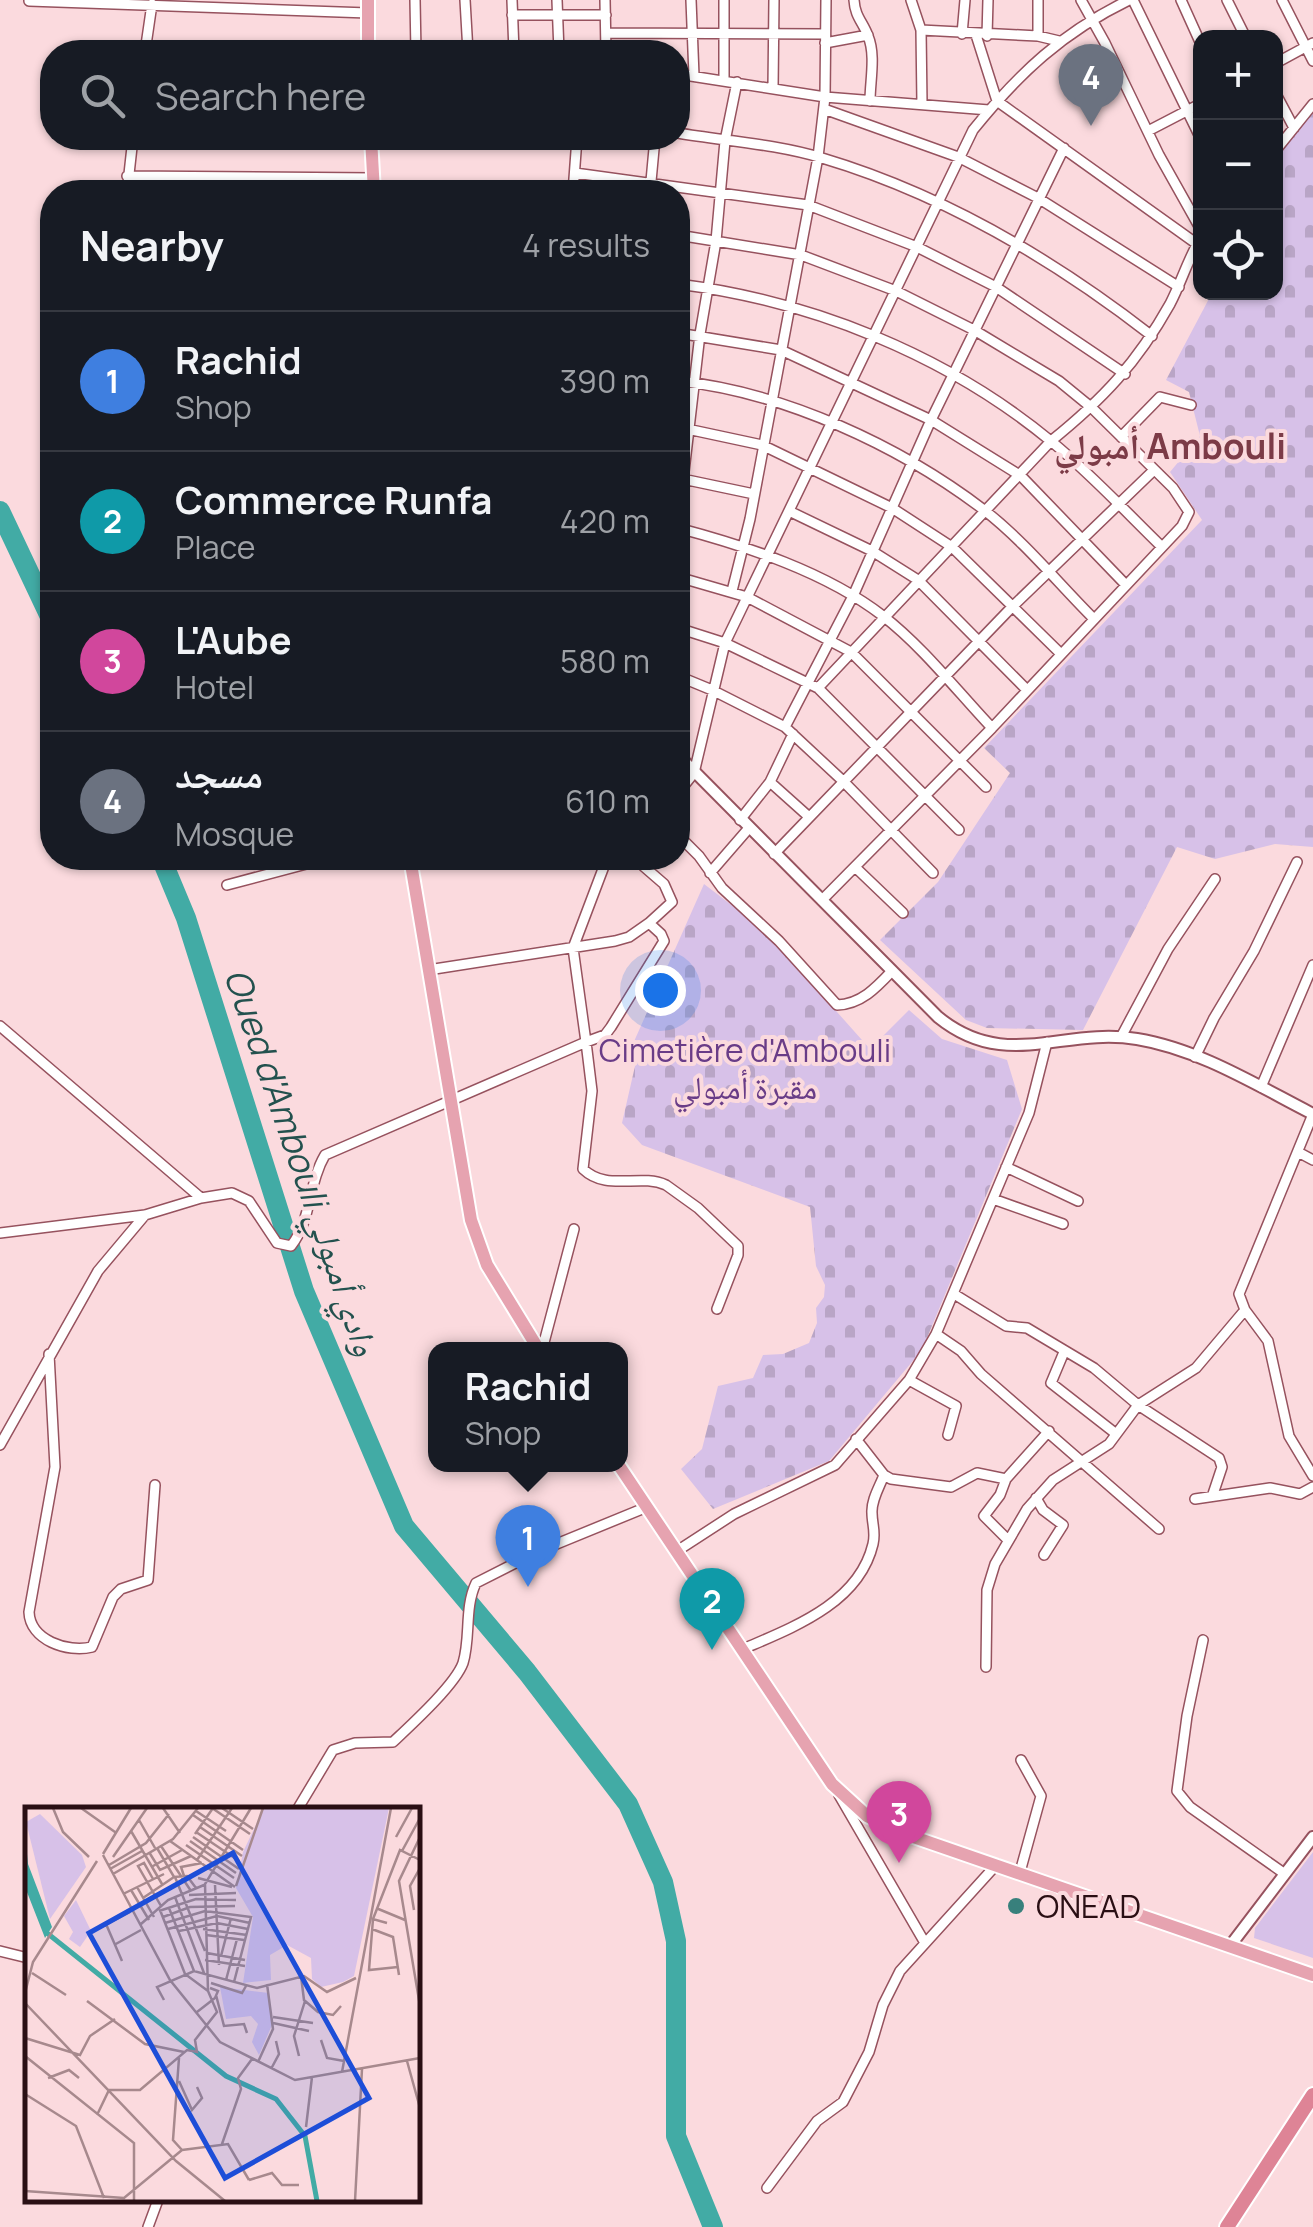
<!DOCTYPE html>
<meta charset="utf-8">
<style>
body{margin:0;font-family:Manrope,"Noto Naskh Arabic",sans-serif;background:#242831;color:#f1f3f6}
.controls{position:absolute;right:30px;top:30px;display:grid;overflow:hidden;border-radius:20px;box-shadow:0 2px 8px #0004}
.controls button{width:90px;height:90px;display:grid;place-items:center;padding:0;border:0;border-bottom:2px solid #363941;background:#171b24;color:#f1f3f6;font:50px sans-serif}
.you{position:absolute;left:660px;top:990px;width:35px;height:35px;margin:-25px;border:8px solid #fff;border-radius:50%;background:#1a73e8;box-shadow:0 0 0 15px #1a73e833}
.badge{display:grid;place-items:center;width:65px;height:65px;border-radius:50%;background:#0b8043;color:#fff;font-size:32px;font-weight:700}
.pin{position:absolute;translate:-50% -82px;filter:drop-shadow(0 2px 5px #0008)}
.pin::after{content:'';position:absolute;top:52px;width:35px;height:30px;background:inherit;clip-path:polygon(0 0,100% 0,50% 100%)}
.popup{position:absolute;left:428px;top:1342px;width:200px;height:130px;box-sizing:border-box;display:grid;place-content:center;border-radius:20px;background:#171b24;filter:drop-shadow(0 2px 8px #0005);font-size:32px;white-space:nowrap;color:#9ea1a6}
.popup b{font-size:38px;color:#f1f3f6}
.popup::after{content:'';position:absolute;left:50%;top:100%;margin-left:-20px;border:20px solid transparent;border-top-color:#171b24}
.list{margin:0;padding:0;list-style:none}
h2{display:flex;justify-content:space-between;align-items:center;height:130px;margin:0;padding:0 40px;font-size:42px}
h2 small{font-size:32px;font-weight:400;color:#9ea1a6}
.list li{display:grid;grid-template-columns:65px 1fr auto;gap:30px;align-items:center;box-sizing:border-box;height:140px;padding:0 40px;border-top:2px solid #363941}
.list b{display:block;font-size:38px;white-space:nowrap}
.list p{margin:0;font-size:32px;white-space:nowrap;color:#9ea1a6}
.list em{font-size:32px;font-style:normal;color:#9ea1a6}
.icon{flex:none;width:55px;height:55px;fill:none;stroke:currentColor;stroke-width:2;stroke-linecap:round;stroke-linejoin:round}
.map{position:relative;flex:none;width:1313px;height:2227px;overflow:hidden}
.search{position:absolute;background:#171b24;box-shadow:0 2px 8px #0004;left:40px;top:40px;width:650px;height:110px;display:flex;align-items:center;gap:25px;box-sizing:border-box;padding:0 35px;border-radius:40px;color:#9ea1a6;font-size:38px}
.panel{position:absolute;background:#171b24;box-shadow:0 2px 8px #0004;left:40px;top:180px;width:650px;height:690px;border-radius:40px}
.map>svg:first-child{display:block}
</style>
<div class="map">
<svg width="1313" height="2227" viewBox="0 0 1313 2227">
<defs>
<pattern id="cemetery-stones" width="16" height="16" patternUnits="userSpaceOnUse" patternTransform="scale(2.5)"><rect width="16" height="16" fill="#d7c1e8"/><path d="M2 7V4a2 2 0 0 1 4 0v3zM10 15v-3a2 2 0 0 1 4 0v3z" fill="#b9a5c6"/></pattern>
</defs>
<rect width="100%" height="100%" fill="#fbdade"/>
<path fill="url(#cemetery-stones)" d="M1313,109V847L1275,844L1215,859L1177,847L1083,1030L987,1028L966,1020L880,940L938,882L1010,773L984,748L1202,520L1170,472L1200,436L1189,392L1166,380L1212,293L1276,292V157Z
M704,884L764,930L870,1049L909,1010L942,1039L1007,1060L1022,1109L922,1350L829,1461L713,1509L681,1469L702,1449L718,1386L753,1378L763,1355L783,1354L809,1343L817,1323L816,1308L824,1297L825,1285L816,1266L810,1207L642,1145L622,1123L638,1053L632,1046Z"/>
<path fill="#d7c1e8" d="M1313,1852V1958L1254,1938L1255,1928Z"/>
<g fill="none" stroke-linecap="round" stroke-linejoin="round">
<path stroke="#42aba5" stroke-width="20" d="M0,511L52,621
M161,858L186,918L304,1291L404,1526L527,1672L628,1804L663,1882L676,1941V2136L713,2227"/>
<defs>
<path id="minor" d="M415,0L416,52
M465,0L468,52
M512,0L514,52
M557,0L559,52
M605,0L606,52
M691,0L694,76
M724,0V80
M854,0C855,17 863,22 868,36C876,55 870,81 870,101
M911,0L921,30L922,104
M1038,0V36
M1081,0L1105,43L1159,155L1200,228
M1133,0L1200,137
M1181,0L1200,42
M1227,0L1246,38
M1282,0L1313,61
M29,1L368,13
M512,15H606
M921,30L1038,36L1059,41
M607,33L825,34
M962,34L965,0
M976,35L997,101L1197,244
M987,36L988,0
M825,43L868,35
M145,52L152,4
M1276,63L1313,43
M678,74L825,97L989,110
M773,88L774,0
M1276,94L1294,128
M824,109L958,157L1038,198L1179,287
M1148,131L1200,104
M678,133C725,141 776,144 822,158C943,194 1053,259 1152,336
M1276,150L1313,104
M575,173L808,205L917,247L996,287L1125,374
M127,176L373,178
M127,192L133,138
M573,192L577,138
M650,192L655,138
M678,235L801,255L896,291L974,330L1059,381L1092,408L1173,488L1189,512L1182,526L992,728L822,900
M678,284C812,301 947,355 1052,442C1091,474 1126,512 1162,547
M678,333L781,350L931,420L1021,476L1126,585
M678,381C784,392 900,446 984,510C1024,541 1058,583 1093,618
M678,427L762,445L892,508L952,547L1060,653
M1121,437L1160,397L1191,405
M678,478L754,494
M789,511L872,551L918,580L1027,690
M678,523L700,334L716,241L725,141L737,82
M678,528C746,546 826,572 883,616C923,647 957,691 992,728
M678,577L747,597L851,652L986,787
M732,591L750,519L818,157L825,97L826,0
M678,628L725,643L818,688L959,830
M678,676L712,690L785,727L843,781L933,873
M818,688L1051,441C1103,399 1137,363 1170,304C1181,283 1188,259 1200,239
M785,727L853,596L931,420L1064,148
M770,782L808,816
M678,793L694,773L725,643L973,130C1019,73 1063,32 1129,0
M740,820L770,782L793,734
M678,835L699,856L722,888L779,941L837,1005C861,1004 876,988 892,971
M774,854L1011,608L1154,470
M600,858L606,861L617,858
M855,867L903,913
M710,873L749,828
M227,885L329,858
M649,923L661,934L664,941L611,1027L605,1035L586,1042L592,1091L583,1169C607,1192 639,1173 666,1185L698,1208L738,1246V1255L717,1309
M428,970L615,941L629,937L649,923L672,902L664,884L634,858
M0,1026L201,1198
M1121,1037L1168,949L1215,879
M1195,1057L1214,1018L1254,951L1297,862
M1261,1087L1313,965
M1313,1114L1239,1294L1245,1310L1268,1341L1289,1436L1313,1476
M1298,1152L1313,1160
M1006,1167L1078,1201
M993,1199L1063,1224
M0,1233L145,1215L201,1198L232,1193L249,1201L277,1243L291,1246C312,1219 308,1184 325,1155L586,1042L573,948L606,861
M954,1294L1006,1326L1027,1328L1094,1368L1138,1405L1219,1458L1222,1467L1213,1494
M936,1334L961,1351L981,1374L1159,1529
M542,1350L574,1229
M1064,1352L1051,1383L1115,1433
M49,1354L55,1467L29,1612C30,1640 67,1653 92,1647L113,1597L121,1589L148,1580L155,1485
M909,1380L956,1406L948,1435
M856,1439L884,1475L891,1479L951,1487L977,1473L1006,1479L1049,1431
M0,1445L98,1271L145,1215
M1006,1479L1000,1495L984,1516L1008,1540
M1036,1498L1043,1510L1063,1525L1044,1555
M1195,1499L1270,1488L1300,1494L1313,1487
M677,1551L734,1514L835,1465L909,1380L936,1334L1029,1113L1047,1042
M1203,1640L1187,1716L1177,1791L1190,1807L1285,1874
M743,1649C794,1627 859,1603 873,1544C876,1532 872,1524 872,1513C871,1500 880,1486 884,1475
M986,1667L987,1590L995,1564L1027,1509L1053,1480L1109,1444L1138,1405L1196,1368L1245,1310
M839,1795L925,1943
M297,1810L333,1750L355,1743L393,1742C411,1725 455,1685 463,1663C471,1637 464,1608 476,1583L537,1552L647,1507
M1020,1872L1041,1796L1021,1760
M0,1951L28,1958
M767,2188L817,2121L843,2102L869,2052L883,2005L900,1971L997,1864
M148,2227L158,2200"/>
<path id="tertiary" d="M678,755L938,1017C1006,1072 1061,1027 1137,1039C1199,1049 1258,1086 1313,1114
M1230,1946L1313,1837"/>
<path id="primary" d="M368,52V0
M371,138L374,192
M410,858L471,1220L487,1265L539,1350
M618,1464L832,1784L867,1816L902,1833L1313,1975"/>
<path id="trunk" d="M1227,2227L1313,2095"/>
</defs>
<use href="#minor" stroke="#96525e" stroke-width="12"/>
<use href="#tertiary" stroke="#96525e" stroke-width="14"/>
<use href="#primary" stroke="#fff" stroke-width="16"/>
<use href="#trunk" stroke="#fff" stroke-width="18"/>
<use href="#minor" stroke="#fff" stroke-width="9"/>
<use href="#tertiary" stroke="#fff" stroke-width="10"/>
<use href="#primary" stroke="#e6a3b0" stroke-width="12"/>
<use href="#trunk" stroke="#de8496" stroke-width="14"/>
</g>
<circle fill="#38807c" stroke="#fbdade" stroke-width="4" cx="1016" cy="1906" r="10"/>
<g text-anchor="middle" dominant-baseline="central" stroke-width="8" stroke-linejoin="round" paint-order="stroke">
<g font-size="32" fill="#693c87" stroke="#fbdade">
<text x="745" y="1050">Cimetière d'Ambouli<tspan x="745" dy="37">مقبرة أمبولي</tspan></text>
</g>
<g font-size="32" fill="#2a0f14" stroke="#fbdade" text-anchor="start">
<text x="1036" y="1906">ONEAD</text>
</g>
<g font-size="35" font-weight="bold" fill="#7c3b47" stroke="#fbdade">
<text x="1170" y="446">أمبولي Ambouli</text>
</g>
<g font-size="35" font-style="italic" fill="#23514e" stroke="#fbdade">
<text transform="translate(302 1162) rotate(71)">Oued d'Ambouli وادي أمبولي</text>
</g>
</g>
<g transform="translate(25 1807)">
<rect width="395" height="395" fill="#fbdade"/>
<path d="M239,1H364L329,169L318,175L296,180L287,172L286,151L262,138L245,148L246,173L218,176L228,110L211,81L218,45ZM195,180L244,186L247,218L234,248L227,235L233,217L226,209L201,212Z" fill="#d7c1e8"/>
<path d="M15,7L57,48L61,60L25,112L1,15Z" fill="#d7c1e8"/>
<path d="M51,93L66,124L55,140L44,132L48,125L39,109Z" fill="#d7c1e8"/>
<path d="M0,27L3,57L27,120L20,131L0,80Z" fill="#42aba5"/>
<path fill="none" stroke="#42aba5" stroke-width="5" d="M22,126L201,269L251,292L280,329L292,394"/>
<path fill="none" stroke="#a7898d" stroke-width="2.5" d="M28,1L38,25L64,50M56,1L90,25M138,1L155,26M187,1L225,27M197,1L228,22M171,4L201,24M168,8L218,43M114,13L130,41M175,20L217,49M106,24L137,77M171,25L214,54M170,27L188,1M168,30L214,62M371,30L387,1M395,30L374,74L395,199M145,34L210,80M165,34L211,66M161,38L209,71M136,39L166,84M132,41L149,70L162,69L171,81M377,44L395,11M124,45L135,63L166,49M78,47L106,1M78,48L145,173L195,235L270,273L395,251M88,50L122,1M172,53L207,1M84,58L121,36L144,7M128,59L157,43M85,62L117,44M88,67L148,32L173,1M159,69L156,60L177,56M150,70L180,144M173,71L207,80M128,72L119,56L113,59L136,99M190,78L194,158M211,79L238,1M112,80L129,110M106,83L124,113M98,87L139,67M164,88L211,86M150,90L179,166M118,91L149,70M144,101L169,164M351,101L380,113M135,103L160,167L183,184L180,77L226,1M389,103L385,79L395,61M134,104L171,92L211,93M138,110L165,100L210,99M348,112L375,43L395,53M140,116L180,104L226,110L209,175M362,116L348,112L344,163L373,160M81,117L97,154M116,117L143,93L179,78M143,122L192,109L225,116M178,122L222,128M347,122L368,130L374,168M154,124L192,116L223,122M67,125L105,105M181,128L219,133M89,138L116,123M182,146L220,153M196,149L206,111M180,153L220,159M7,166L41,188M276,169L279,193L293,205L308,208L316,199M201,173L212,132M186,176L217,186L221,179M0,186L8,155L72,54M191,188L199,219L219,217L222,226M139,193L132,180L169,164L232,181L279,169L302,185L331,171M62,194L120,237L159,245M0,196L151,354L200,394M172,205L190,191L193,184L185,181M248,210L288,216M248,216L284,224M0,231L55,248L65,229L90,212M296,233L302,251L319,254M0,249L109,336V394M274,249L269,229L280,194M154,251L148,333L157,343M382,254L395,301M233,255L248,222L242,177M246,262L254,247L251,234M317,265L366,1M23,271L44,263L54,271M154,274L167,303L177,291L172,280M0,287L51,319L79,391M72,308L84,283H115L162,243L172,245L170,233L192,205L183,184M281,320L287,270M197,337L216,282L213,271L227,252M157,343L203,337L224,373M224,373L247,366L257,378H274M0,384L99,391L157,343M330,394L337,262"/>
<path fill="#1d4ed8" fill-opacity="0.15" stroke="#1d4ed8" stroke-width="5" d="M208,46L344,291L200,371L64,126Z"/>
<rect width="395" height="395" fill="none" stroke="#2a0f14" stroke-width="5"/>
</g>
</svg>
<div class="controls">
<button>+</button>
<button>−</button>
<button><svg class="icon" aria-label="locate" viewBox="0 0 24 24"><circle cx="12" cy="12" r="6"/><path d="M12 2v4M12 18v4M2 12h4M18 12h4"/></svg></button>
</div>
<div class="you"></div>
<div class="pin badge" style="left:528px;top:1587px;background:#3f7fe0">1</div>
<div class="popup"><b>Rachid</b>Shop</div>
<div class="pin badge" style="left:712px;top:1650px;background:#0f9aa8">2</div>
<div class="pin badge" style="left:899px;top:1863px;background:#d1479c">3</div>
<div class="pin badge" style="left:1091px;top:126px;background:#6b7280">4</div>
<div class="search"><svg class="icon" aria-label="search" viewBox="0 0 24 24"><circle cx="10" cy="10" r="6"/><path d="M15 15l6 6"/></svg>Search here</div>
<section class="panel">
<h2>Nearby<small>4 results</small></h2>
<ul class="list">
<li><span class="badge" style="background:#3f7fe0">1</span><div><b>Rachid</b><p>Shop</p></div><em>390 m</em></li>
<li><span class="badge" style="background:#0f9aa8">2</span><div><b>Commerce Runfa</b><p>Place</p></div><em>420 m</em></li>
<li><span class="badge" style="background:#d1479c">3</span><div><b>L'Aube</b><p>Hotel</p></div><em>580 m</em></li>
<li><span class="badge" style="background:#6b7280">4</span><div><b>مسجد</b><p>Mosque</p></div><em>610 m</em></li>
</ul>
</section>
</div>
